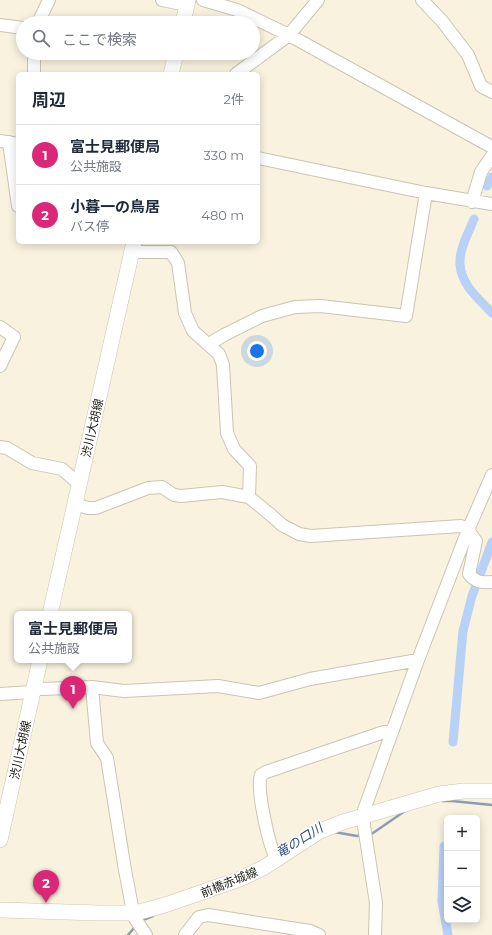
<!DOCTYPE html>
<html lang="ja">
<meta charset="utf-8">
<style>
body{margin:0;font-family:Montserrat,"Noto Sans JP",sans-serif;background:#f2f2f3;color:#1f2937}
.controls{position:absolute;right:12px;bottom:12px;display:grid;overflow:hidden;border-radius:6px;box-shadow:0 2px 10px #0003}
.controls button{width:36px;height:36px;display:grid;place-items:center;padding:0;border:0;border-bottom:1px solid #e0e1e3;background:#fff;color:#1f2937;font:20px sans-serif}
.you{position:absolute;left:257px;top:351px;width:14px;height:14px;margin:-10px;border:3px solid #fff;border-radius:50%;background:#1a73e8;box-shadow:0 0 0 6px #1a73e833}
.badge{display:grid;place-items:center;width:26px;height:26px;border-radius:50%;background:#db2777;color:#fff;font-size:13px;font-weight:700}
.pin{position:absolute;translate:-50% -33px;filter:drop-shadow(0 1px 2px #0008)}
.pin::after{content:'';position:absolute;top:21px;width:14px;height:12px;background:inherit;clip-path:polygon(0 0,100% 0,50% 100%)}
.popup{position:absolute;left:14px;top:611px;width:118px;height:52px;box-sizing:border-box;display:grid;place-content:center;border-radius:6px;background:#fff;filter:drop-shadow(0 1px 3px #0005);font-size:13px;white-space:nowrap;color:#747a83}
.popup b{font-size:15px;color:#1f2937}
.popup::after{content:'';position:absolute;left:50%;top:100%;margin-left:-8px;border:8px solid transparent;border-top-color:#fff}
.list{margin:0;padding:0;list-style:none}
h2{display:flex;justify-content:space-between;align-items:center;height:52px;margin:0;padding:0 16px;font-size:17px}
h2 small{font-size:13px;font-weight:400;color:#747a83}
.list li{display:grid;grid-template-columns:26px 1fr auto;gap:12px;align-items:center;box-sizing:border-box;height:60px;padding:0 16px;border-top:1px solid #e0e1e3}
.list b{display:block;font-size:15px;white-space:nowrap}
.list p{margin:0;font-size:13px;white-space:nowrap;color:#747a83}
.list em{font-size:13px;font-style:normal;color:#747a83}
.icon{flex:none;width:22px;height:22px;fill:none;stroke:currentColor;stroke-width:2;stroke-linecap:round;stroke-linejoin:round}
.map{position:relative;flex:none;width:492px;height:935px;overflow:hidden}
.search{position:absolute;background:#fff;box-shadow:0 2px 10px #0003;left:16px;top:16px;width:244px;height:44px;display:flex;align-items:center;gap:10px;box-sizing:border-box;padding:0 14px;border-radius:22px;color:#747a83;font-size:15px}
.panel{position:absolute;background:#fff;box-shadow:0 2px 10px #0003;left:16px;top:72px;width:244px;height:172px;border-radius:6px}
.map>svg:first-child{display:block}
</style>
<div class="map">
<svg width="492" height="935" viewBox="0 0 492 935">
<rect width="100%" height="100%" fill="#f8f2df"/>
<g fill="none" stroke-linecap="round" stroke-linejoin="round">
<path stroke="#8c9db5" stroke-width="2.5" d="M443,801H452L492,805
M334,832L357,836L363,835
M369,834L373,833L405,811
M143,920L153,916
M128,935L134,928"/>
<path stroke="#b8d1f7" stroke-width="9" d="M487,186L492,177
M474,219C469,232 459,249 460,264C461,285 479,299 492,313
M453,742L463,631L472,596L492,542
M444,846L442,901L448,935"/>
<defs>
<path id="minor" d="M162,0L187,5
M203,0L237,10L289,35L492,147
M422,0L442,21L468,55L481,86L492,92
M38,23L49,0
M0,25L23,28
M34,74V53
M236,74L289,35L318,0
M0,141L18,144
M9,142L18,206
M258,158L426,193L492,204
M472,202L481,172L492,156
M131,252H171L178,263L185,313L193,331L219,354L223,365L227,433L234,449L250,466L249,497
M0,327L14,337L0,366
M209,344L224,335L262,316L295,307L321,306L406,316L426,193
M0,447L7,448L32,463L62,469L79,484
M75,504L88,508H96L148,488L162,487L174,495L181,496L222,492L249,497L272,516L282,525L299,534L311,536L461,526L468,530L476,541L469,574C475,582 482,583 492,582
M34,687L42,689L92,687L124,691L218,686L259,693L310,679L418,660
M92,687L97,743L107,758L125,870L134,917L146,935
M0,694L32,692
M277,859C269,848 256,788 261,775L266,772L384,732L392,733
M185,935L199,917L208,915L310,931L319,935
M375,935L376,903L364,826V810L418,660L468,530L492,475"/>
<path id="major" d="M183,23L188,0
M171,74L176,53
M50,614L134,242
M0,840L40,660
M0,910L100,913H134L143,911L168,904L240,879L263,868L320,831L343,822L439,794L464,791H492"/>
</defs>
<use href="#minor" stroke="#cac5b3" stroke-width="14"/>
<use href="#major" stroke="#cac5b3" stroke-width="16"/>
<use href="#minor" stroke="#fff" stroke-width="12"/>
<use href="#major" stroke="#fff" stroke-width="15"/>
</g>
<g text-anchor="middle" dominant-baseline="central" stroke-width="3" stroke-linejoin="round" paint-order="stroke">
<g font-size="12" fill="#25231c" stroke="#fff">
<text transform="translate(92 428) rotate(-77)">渋川大胡線</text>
<text transform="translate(20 750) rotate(-78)">渋川大胡線</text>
<text transform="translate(229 882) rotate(-22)">前橋赤城線</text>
</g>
<g font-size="13" font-style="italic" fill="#2f4f7f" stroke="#fff">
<text transform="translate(299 840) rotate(-32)">竜の口川</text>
</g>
</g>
</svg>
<div class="controls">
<button>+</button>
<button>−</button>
<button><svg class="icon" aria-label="layers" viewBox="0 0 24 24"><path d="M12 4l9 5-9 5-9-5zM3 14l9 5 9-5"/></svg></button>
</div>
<div class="you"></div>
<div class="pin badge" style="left:73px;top:709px">1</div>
<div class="popup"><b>富士見郵便局</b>公共施設</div>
<div class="pin badge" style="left:46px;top:903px">2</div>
<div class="search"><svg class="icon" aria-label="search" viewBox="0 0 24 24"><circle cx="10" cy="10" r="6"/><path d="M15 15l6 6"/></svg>ここで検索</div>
<section class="panel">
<h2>周辺<small>2件</small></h2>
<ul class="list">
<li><span class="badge">1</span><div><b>富士見郵便局</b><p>公共施設</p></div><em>330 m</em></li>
<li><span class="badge">2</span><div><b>小暮一の鳥居</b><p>バス停</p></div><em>480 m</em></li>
</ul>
</section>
</div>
